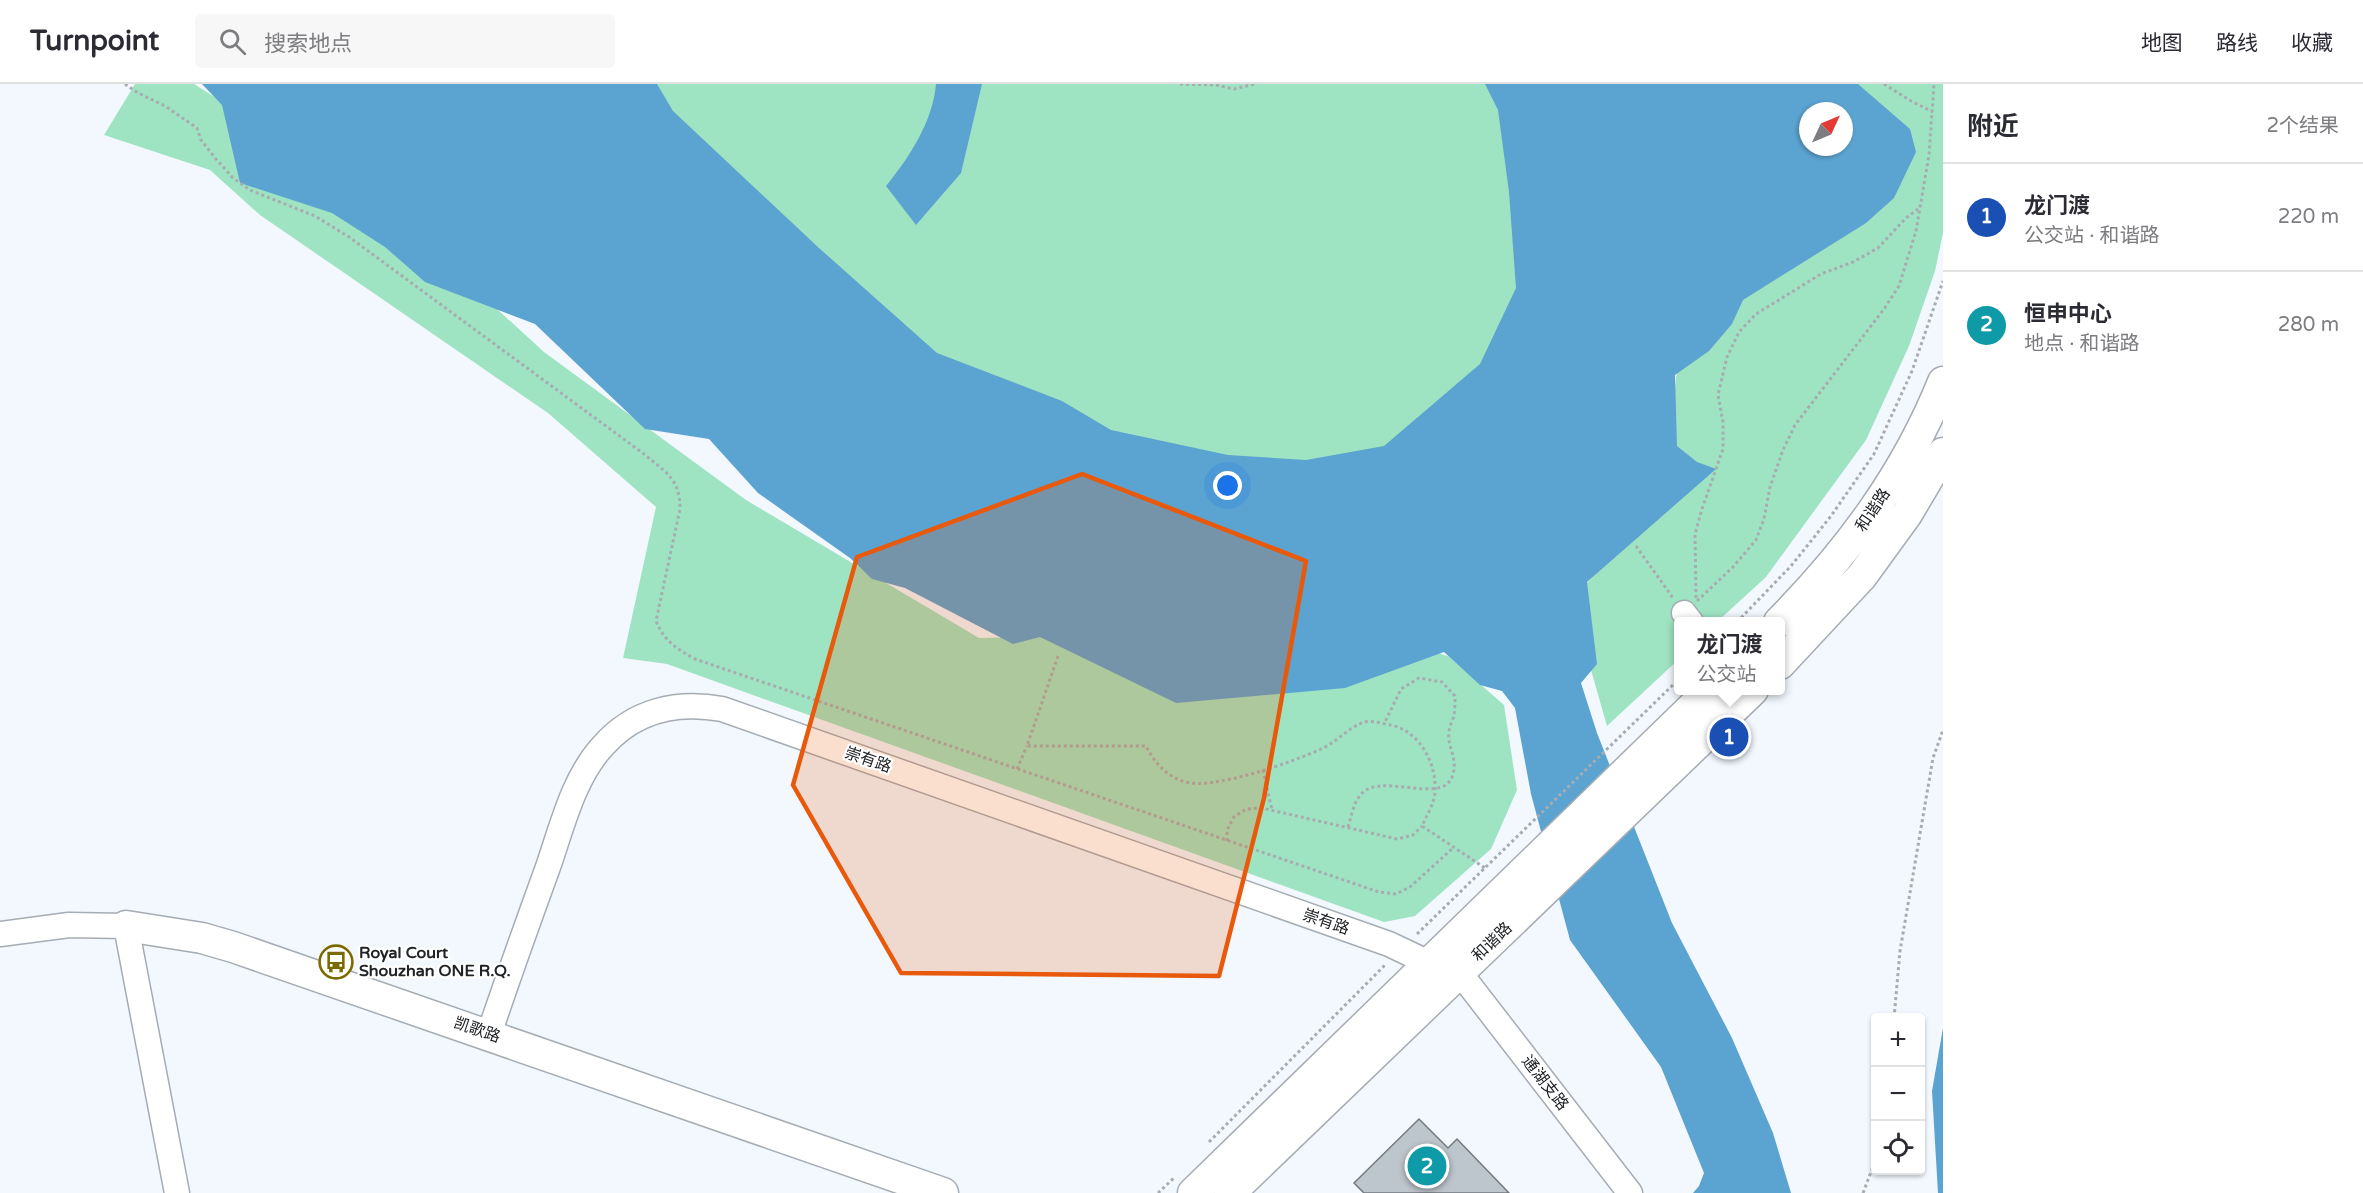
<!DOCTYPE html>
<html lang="zh">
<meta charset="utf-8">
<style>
body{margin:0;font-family:"Varela Round","Noto Sans SC",sans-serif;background:#f7f7f7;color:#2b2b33}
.controls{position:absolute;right:18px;bottom:18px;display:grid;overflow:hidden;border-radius:6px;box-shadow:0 2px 4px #0004}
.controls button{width:54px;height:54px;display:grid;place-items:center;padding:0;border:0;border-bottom:2px solid #e1e1e2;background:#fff;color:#2b2b33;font:30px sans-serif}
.compass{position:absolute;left:1799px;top:18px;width:54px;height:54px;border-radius:50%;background:#fff;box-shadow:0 2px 4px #0004;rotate:46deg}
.you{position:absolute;left:1228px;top:402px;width:21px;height:21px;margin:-15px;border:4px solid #fff;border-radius:50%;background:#1a73e8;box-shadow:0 0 0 9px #1a73e833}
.badge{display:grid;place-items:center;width:39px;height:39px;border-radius:50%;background:#d93025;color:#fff;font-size:20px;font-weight:700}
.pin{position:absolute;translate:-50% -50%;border:3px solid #fff;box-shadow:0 2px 6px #0006}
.popup{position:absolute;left:1674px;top:533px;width:111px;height:78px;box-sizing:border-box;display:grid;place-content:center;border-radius:6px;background:#fff;filter:drop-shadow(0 2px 4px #0005);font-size:20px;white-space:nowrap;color:#7c7c81}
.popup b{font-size:22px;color:#2b2b33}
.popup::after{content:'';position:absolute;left:50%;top:100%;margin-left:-12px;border:12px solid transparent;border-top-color:#fff}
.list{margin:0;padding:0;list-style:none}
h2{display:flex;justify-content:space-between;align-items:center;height:78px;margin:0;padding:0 24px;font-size:26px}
h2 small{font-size:20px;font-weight:400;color:#7c7c81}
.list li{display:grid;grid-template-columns:39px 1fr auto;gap:18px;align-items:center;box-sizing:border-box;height:108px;padding:0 24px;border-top:2px solid #e1e1e2}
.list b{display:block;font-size:22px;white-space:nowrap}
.list p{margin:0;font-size:20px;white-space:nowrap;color:#7c7c81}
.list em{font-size:20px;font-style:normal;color:#7c7c81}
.icon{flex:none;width:33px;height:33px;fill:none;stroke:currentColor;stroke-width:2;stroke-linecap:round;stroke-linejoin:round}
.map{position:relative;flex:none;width:1943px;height:1109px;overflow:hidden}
header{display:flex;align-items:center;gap:36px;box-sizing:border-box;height:84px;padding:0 30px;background:#fff;border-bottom:2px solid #e1e1e2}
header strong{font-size:28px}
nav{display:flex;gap:33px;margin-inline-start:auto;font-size:21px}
.search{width:420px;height:54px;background:#f7f7f7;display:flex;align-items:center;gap:15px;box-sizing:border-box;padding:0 21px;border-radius:6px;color:#7c7c81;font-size:22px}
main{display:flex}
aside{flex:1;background:#fff}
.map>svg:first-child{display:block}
</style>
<header>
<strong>Turnpoint</strong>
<div class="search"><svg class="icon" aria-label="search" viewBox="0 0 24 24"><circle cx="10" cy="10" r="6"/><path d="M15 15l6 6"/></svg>搜索地点</div>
<nav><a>地图</a><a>路线</a><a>收藏</a></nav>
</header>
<main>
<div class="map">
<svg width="1943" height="1109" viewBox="0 0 1943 1109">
<rect width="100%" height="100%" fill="#f2f8fe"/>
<path fill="#9fe4c2" d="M135,0H194L379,117L544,268L746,416L979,554L1040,553L1419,564L1448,572L1504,621L1517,706L1491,765L1415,832L1384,838L667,580L623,574L656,423L548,329L260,131L210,86L104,51Z
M598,0H1522L1563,174L1424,378L1116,395L797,212Z
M1845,0H1943V149L1935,187L1909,262L1866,356L1766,493L1718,537L1678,538V576L1607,642L1571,516L1662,419L1678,277L1737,206L1886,99Z"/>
<path fill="#5ba3d1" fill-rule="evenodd" d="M202,0H657L673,27L819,164L937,269L1062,317L1111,346L1228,371L1306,376L1384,362L1480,280L1516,204L1509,108L1498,26L1485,0H1858L1910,45L1916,68L1894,114L1866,139L1743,216L1732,240L1709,267L1675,291L1677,362L1697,378L1716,385L1587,498L1597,580L1581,599L1597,649L1672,839L1732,954L1773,1049L1791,1109H1693L1699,1102L1704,1089L1661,983L1570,856L1531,710L1515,624L1502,607L1480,601L1444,568L1345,604L1176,619L1040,553L1013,560L905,504L872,495L850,474L758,409L709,355L645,345L535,240L425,198L385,163L332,129L240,99L222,21ZM1808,27H1844V63H1808Z
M936,0H982L961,89L916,141L886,102C909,74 933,37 936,0Z
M1943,944V1109H1938L1932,1007Z"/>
<path fill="#bec6cd" stroke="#737a80" stroke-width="1.5" d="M1419,1035L1448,1064L1457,1055L1509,1109H1364L1354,1099Z
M1419,1035L1448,1064L1457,1055L1509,1109H1364L1354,1099Z"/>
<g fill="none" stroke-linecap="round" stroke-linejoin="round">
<defs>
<path id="minor" d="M1684,529L1691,538
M0,850L69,841L126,842L177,1109
M1460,889L1630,1109
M489,950C508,894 528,838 548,783C562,743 573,695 602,663C634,626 677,617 722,625L1389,860L1429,879"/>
<path id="major" d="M1779,538C1849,467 1906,390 1943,298
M1780,580L1862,492L1907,430L1943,369
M126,842L202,854L233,863L943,1109
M1193,1109L1710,606
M1230,1109L1753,606"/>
</defs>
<use href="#minor" stroke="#a5acb3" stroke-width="27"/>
<use href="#major" stroke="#a5acb3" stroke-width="33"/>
<path stroke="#a7acb1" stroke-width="3" stroke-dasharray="3 3" stroke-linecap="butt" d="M125,0L138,9L165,22L197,44L201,56L216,75L233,94L250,106L315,132L349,153L644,370C665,388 680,394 680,425L656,537C665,558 676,564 695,575L1379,808L1396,810L1410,803L1453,764
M1180,0L1216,1L1234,5L1254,0
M1884,0L1911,17L1933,28
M1636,462L1673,514
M1696,514L1695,450L1702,425L1723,365V338L1718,311L1727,273L1739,248L1756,230L1821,190L1853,178L1878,164L1906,134L1918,125
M1697,517L1733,483L1756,456L1764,435L1770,403L1783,366L1795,341L1884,225L1899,202L1916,147L1929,71L1934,0
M1737,538L1791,482L1831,432L1874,370L1912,287L1943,197
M1058,572L1027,662H1146C1154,678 1166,692 1185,698C1214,706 1293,678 1321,665C1337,658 1348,644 1364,638C1371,636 1383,640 1391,641C1419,647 1437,679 1435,708C1434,720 1427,731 1422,742L1485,784
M1017,685L1027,662
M1263,686L1272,726
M1348,743C1351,734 1353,721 1359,713C1376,685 1441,722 1452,693C1459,675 1447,664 1449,648C1449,642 1453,637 1454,631C1455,625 1455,618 1455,612L1442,598L1419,594L1401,605L1384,640
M1227,757V746L1234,733L1246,725L1262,724L1397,755L1413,751L1422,742
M1417,850L1678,596
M1894,934L1900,867L1933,674L1943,646
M1209,1058L1386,880
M1158,1109L1175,1093
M1863,1109L1876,1075"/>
<use href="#minor" stroke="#fff" stroke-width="24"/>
<use href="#major" stroke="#fff" stroke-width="30"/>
</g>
<path fill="#e8590c" fill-opacity="0.2" stroke="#e8590c" stroke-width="4.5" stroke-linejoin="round" d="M1082,390L1306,477L1264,714L1219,892L901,889L793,701L857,473Z"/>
<defs>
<symbol id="bus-ring" viewBox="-11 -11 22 22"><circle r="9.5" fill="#fff" stroke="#7b6a00" stroke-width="1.5"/><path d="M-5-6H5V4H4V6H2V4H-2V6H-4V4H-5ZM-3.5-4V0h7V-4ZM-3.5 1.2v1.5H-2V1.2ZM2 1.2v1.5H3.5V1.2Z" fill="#7b6a00"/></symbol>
</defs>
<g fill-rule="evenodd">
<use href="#bus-ring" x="317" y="859" width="38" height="38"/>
</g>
<g text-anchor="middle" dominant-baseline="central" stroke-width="4.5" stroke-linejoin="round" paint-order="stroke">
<g font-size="16" fill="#202326" stroke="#fff">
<text transform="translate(1873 426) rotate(-56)">和谐路</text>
<text transform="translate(868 676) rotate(19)">崇有路</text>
<text transform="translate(1326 838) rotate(19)">崇有路</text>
<text transform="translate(1492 858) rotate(-44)">和谐路</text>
<text transform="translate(477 946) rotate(19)">凯歌路</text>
<text transform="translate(1545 999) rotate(52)">通湖支路</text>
</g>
<g font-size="16" font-weight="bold" fill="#202326" stroke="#fff" text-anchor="start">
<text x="359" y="869">Royal Court<tspan x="359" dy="18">Shouzhan ONE R.Q.</tspan></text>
</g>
</g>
</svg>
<div class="controls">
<button>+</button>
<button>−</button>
<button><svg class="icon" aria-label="locate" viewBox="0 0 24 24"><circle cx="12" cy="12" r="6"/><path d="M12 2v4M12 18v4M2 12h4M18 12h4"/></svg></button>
</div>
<svg class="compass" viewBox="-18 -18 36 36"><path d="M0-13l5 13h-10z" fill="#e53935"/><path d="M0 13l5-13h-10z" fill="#7c7c81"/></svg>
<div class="you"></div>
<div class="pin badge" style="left:1729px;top:653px;background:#1a4fb4">1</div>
<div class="popup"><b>龙门渡</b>公交站</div>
<div class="pin badge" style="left:1427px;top:1082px;background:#0f9aa8">2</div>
</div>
<aside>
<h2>附近<small>2个结果</small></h2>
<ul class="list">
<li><span class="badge" style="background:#1a4fb4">1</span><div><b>龙门渡</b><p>公交站 · 和谐路</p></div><em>220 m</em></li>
<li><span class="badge" style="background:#0f9aa8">2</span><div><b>恒申中心</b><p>地点 · 和谐路</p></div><em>280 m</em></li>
</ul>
</aside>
</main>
